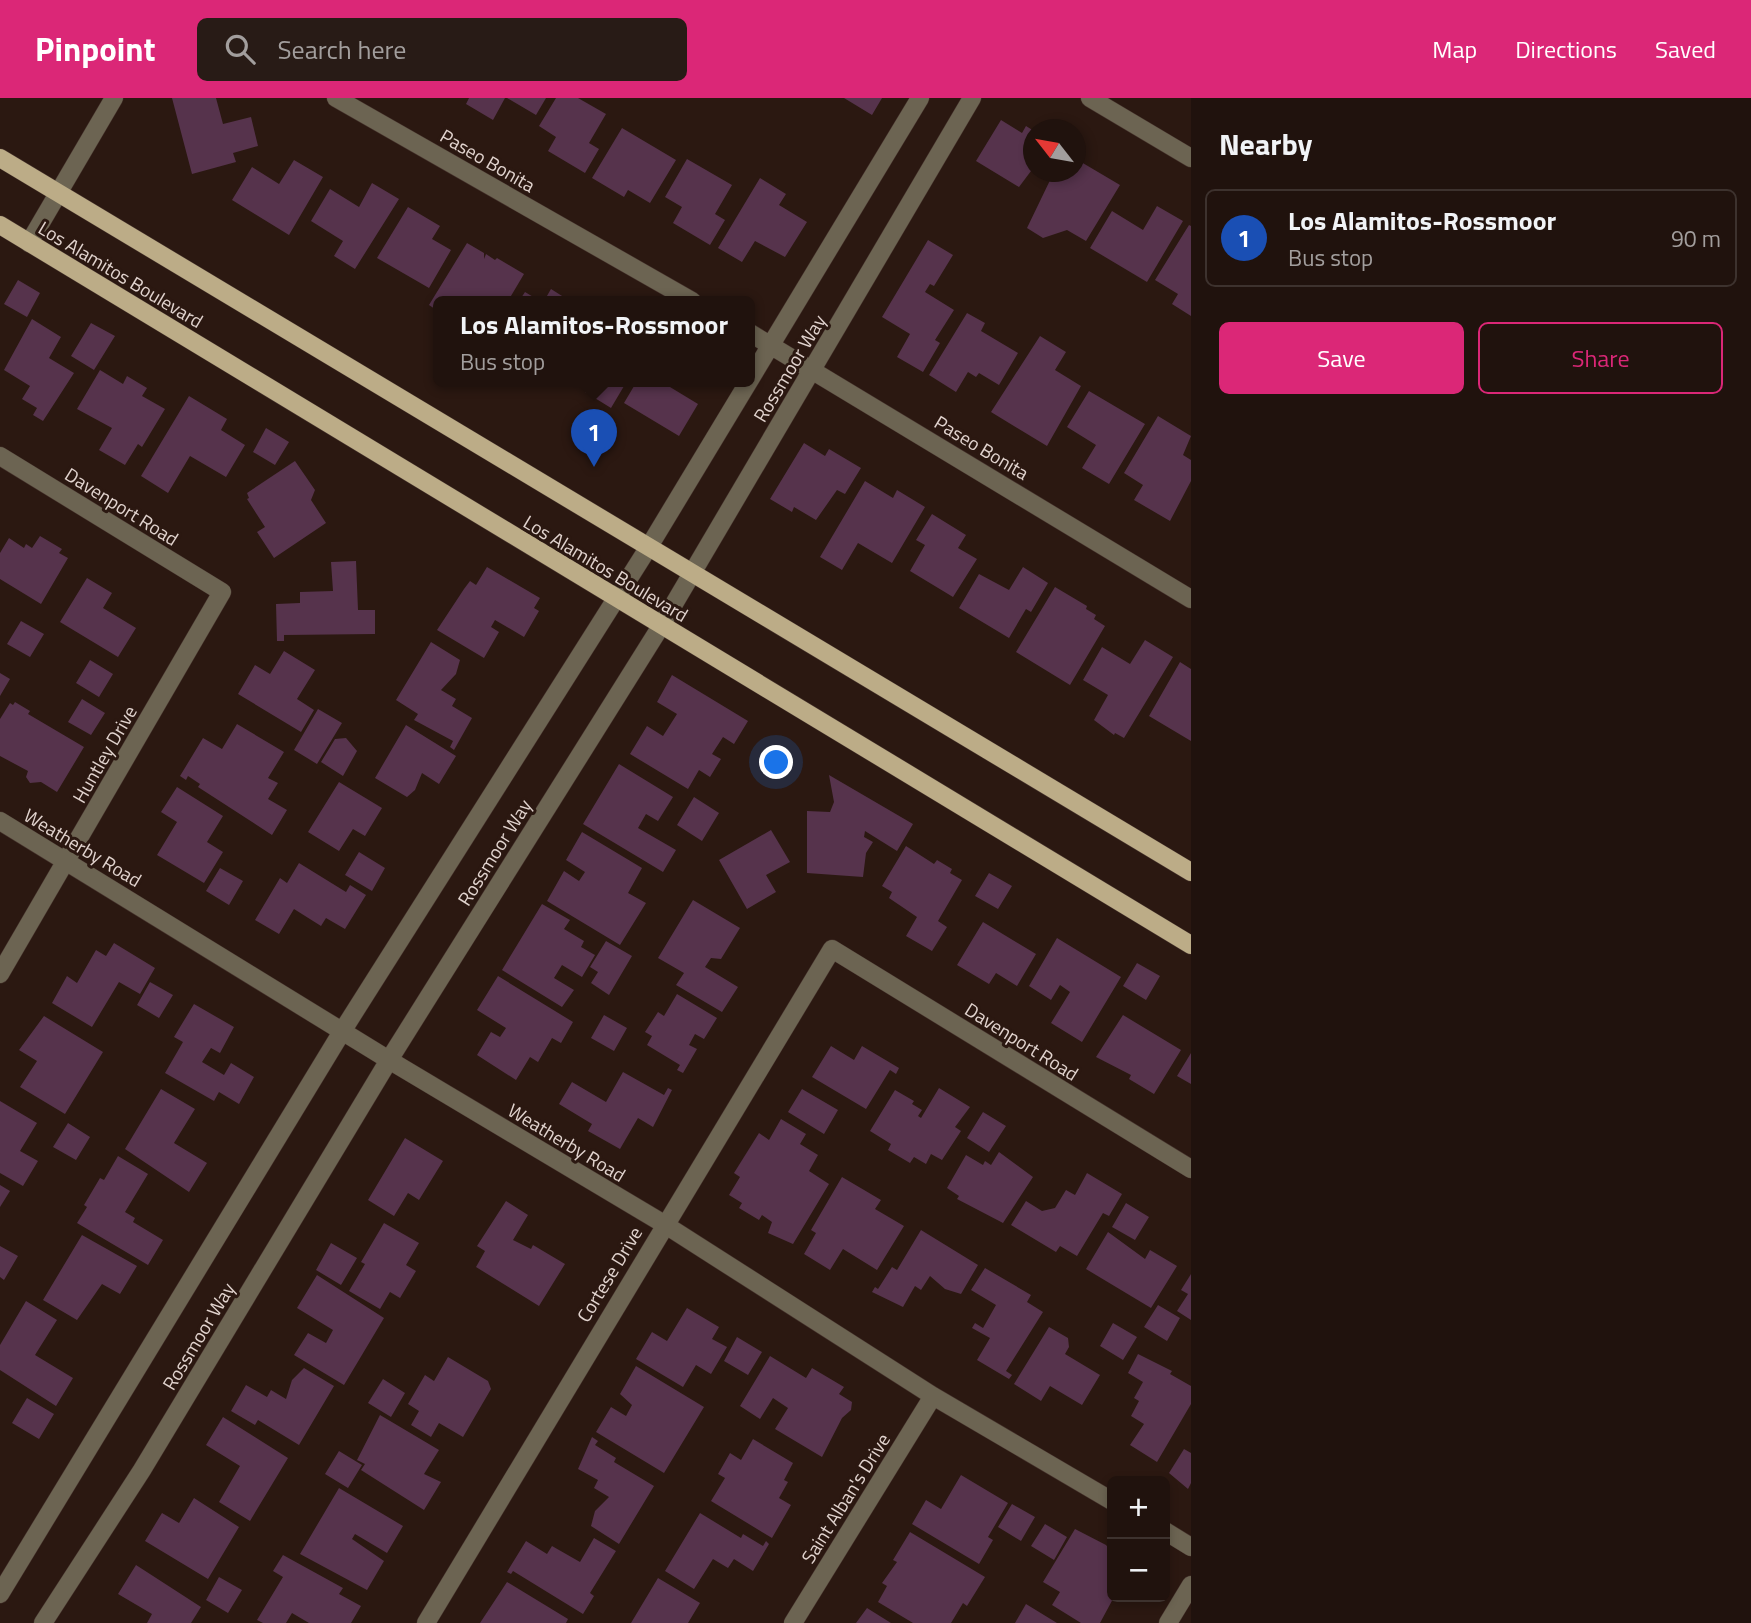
<!DOCTYPE html>
<meta charset="utf-8">
<style>
body{margin:0;font-family:"Titillium Web",sans-serif;background:#281b16;color:#f1f3f6}
.controls{position:absolute;right:21px;bottom:21px;display:grid;overflow:hidden;border-radius:10px;box-shadow:0 4px 10px #0003}
.controls button{width:63px;height:63px;display:grid;place-items:center;padding:0;border:0;border-bottom:2px solid #3d322e;background:#20120d;color:#f1f3f6;font:35px sans-serif}
.compass{position:absolute;left:1023px;top:21px;width:63px;height:63px;border-radius:50%;background:#20120d;box-shadow:0 4px 10px #0003;rotate:301deg}
.you{position:absolute;left:777px;top:665px;width:24px;height:24px;margin:-18px;border:5px solid #fff;border-radius:50%;background:#1a73e8;box-shadow:0 0 0 10px #1a73e833}
.badge{display:grid;place-items:center;width:46px;height:46px;border-radius:50%;background:#db2777;color:#fff;font-size:23px;font-weight:700}
.pin{position:absolute;translate:-50% -58px;filter:drop-shadow(0 2px 4px #0008)}
.pin::after{content:'';position:absolute;top:37px;width:24px;height:21px;background:inherit;clip-path:polygon(0 0,100% 0,50% 100%)}
.popup{position:absolute;left:433px;top:198px;width:322px;height:91px;box-sizing:border-box;display:grid;place-content:center;border-radius:10px;background:#20120d;filter:drop-shadow(0 2px 5px #0005);font-size:23px;white-space:nowrap;color:#a29e9d}
.popup b{font-size:26px;color:#f1f3f6}
.popup::after{content:'';position:absolute;left:50%;top:100%;margin-left:-14px;border:14px solid transparent;border-top-color:#20120d}
.list{margin:0;padding:0;list-style:none}
h2{display:flex;justify-content:space-between;align-items:center;height:91px;margin:0;padding:0 28px;font-size:30px}
h2 small{font-size:23px;font-weight:400;color:#a29e9d}
.list li{display:grid;grid-template-columns:46px 1fr auto;gap:21px;align-items:center;box-sizing:border-box;height:98px;margin:0 14px 14px;padding:0 14px;border:2px solid #3d322e;border-radius:10px}
.list b{display:block;font-size:26px;white-space:nowrap}
.list p{margin:0;font-size:23px;white-space:nowrap;color:#a29e9d}
.list em{font-size:23px;font-style:normal;color:#a29e9d}
.actions{display:flex;gap:14px;padding:21px 28px}
.actions a{flex:1;padding:16px 0;border:2px solid #db2777;border-radius:10px;text-align:center;font-size:24px;color:#db2777}
.actions .main{background:#db2777;color:#fff}
.icon{flex:none;width:38px;height:38px;fill:none;stroke:currentColor;stroke-width:2;stroke-linecap:round;stroke-linejoin:round}
.map{position:relative;flex:none;width:1191px;height:1525px;overflow:hidden}
header{display:flex;align-items:center;gap:42px;box-sizing:border-box;height:98px;padding:0 35px;background:#db2777;color:#fff}
header strong{font-size:33px}
nav{display:flex;gap:38px;margin-inline-start:auto;font-size:24px}
.search{width:490px;height:63px;background:#281b16;display:flex;align-items:center;gap:18px;box-sizing:border-box;padding:0 24px;border-radius:10px;color:#a29e9d;font-size:26px}
main{display:flex}
aside{flex:1;background:#20120d}
.map>svg:first-child{display:block}
</style>
<header>
<strong>Pinpoint</strong>
<div class="search"><svg class="icon" aria-label="search" viewBox="0 0 24 24"><circle cx="10" cy="10" r="6"/><path d="M15 15l6 6"/></svg>Search here</div>
<nav><a>Map</a><a>Directions</a><a>Saved</a></nav>
</header>
<main>
<div class="map">
<svg width="1191" height="1525" viewBox="0 0 1191 1525">
<rect width="100%" height="100%" fill="#2b1811"/>
<path fill="#56334c" d="M172,0H216L223,26L251,19L258,48L233,55L236,64L192,76Z
M469,0H505L493,22L466,6Z
M507,0H546L536,17Z
M556,0H578L606,16L589,45L599,51L585,75L548,53L556,39L539,28Z
M844,0H882L872,17Z
M1001,22L1022,35L1026,28L1034,33V69L1019,89L976,63Z
M622,30L676,62L650,105L628,92L624,99L592,80Z
M687,61L732,87L715,116L725,122L710,147L673,125L682,109L665,99Z
M1076,61L1120,87L1086,143L1067,132L1043,140L1027,130L1054,74H1076Z
M294,62L323,79L289,137L232,102L252,69L279,86Z
M760,80L786,96L779,107L807,124L785,159L755,143L742,164L718,150Z
M372,85L399,101L355,171L334,158L343,143L311,123L330,91L359,109Z
M1157,108L1183,123L1147,184L1090,150L1112,113L1143,132Z
M408,109L440,128L432,141L451,152L429,190L377,160Z
M1189,127L1191,128V218L1172,206L1178,196L1155,182Z
M928,142L953,157L934,188L930,186L925,194L954,212L935,242L940,245L923,274L897,259L910,236L882,219Z
M467,145L484,155V161L486,156L495,162L497,160L524,176L508,203H438V213L429,207Z
M18,182L40,195L27,219L4,206Z
M551,191L570,203H544Z
M525,194L540,203H519Z
M967,215L985,225L981,233L1018,255L999,287L979,275L976,279L968,274L956,294L929,277Z
M32,221L61,239L49,260L74,275L43,323L33,317L37,310L22,301L30,288L4,272Z
M91,225L115,238L94,272L71,258Z
M1040,238L1066,254L1055,272L1081,288L1047,348L991,314Z
M100,272L123,286L127,278L147,290L142,298L165,311L142,349L138,346L125,367L99,352L112,330L77,311Z
M580,283H627L611,310L585,294L588,288Z
M637,283H673L670,289L698,306L679,338L624,305Z
M1089,293L1145,326L1109,386L1082,370L1096,347L1067,329Z
M189,298L227,321L221,332L245,347L226,379L190,358L168,395L141,378Z
M1158,318L1191,338L1183,357L1191,362V383L1170,423L1134,402L1143,387L1124,375Z
M266,330L289,344L275,367L253,354Z
M804,345L825,358L829,351L861,370L845,396L837,392L816,422L794,409L792,414L770,401Z
M295,363L315,392L311,402L326,425L274,460L257,434L265,429L247,401L249,400L247,395Z
M865,383L893,400L897,392L925,409L892,465L858,445L842,472L820,459Z
M932,416L966,437L958,450L977,461L953,499L910,473L925,447L916,442Z
M40,438L62,451L59,455L68,460L41,506L0,481V455L9,440L24,450L26,446L32,450Z
M356,463L358,512H375V536L284,537V543H277L276,506L300,505V494L333,493L331,464Z
M487,469L540,500L534,510L539,513L524,539L495,522L491,529L499,534L484,560L437,532L464,491L470,483L476,487Z
M1023,469L1048,485L1031,514L1026,511L1009,540L959,510L979,476L1009,492Z
M87,480L112,495L103,510L136,530L118,559L60,524Z
M1055,489L1087,508L1086,511L1096,517L1094,521L1105,528L1070,587L1016,554Z
M21,523L44,536L30,559L7,546Z
M1145,542L1173,559L1124,640L1115,635L1114,637L1094,622L1108,597L1083,582L1102,549L1130,566Z
M431,544L460,562L456,576L441,592L456,601L452,608L472,620L454,652L450,649L453,643L414,622L418,616L396,602Z
M284,553L315,572L297,601L314,612L301,634L238,596L255,567L270,576Z
M90,562L113,576L99,599L76,585Z
M1180,564L1191,571V643L1149,618Z
M0,575L10,581L0,598Z
M672,577L748,623L734,646L723,639L712,656L721,661L710,679L699,672L688,691L630,656L647,628L663,638L677,616L657,604Z
M82,601L105,615L91,637L68,624Z
M15,604L30,613L28,616L84,649L57,694L41,684L30,685L26,679L28,673L0,658V621L10,605L13,607Z
M318,611L342,625L317,666L294,652Z
M237,626L284,654L268,680L278,685L268,701L287,712L272,737L198,689L200,686L188,678L186,682L180,678L203,640L222,651Z
M406,627L456,658L439,686L422,675L415,692L407,699L375,680Z
M346,640L357,653L343,678L321,664L335,641Z
M619,666L673,699L658,723L646,716L638,730L676,752L663,774L583,726Z
M829,677L913,726L897,753L865,733L864,739L873,744L866,755L863,779L807,775V713L830,714L834,704Z
M339,684L382,710L365,738L353,731L339,753L308,734Z
M177,689L223,718L207,744L223,754L204,785L157,757L177,724L161,714Z
M694,699L719,715L702,743L677,727Z
M771,732L790,764L766,777L776,794L747,811L719,762Z
M582,734L642,770L628,795L646,805L620,847L547,803L564,773L579,783L585,774L566,762Z
M906,748L934,766L937,762L952,771L950,775L962,782L938,823L947,829L932,853L906,838L917,819L889,800L892,794L882,788Z
M359,754L385,770L372,793L345,777Z
M299,765L346,794L350,787L366,797L345,831L326,820L321,828L294,811L279,836L255,822L280,780L287,785Z
M220,770L243,783L229,807L206,793Z
M989,775L1012,788L998,811L975,798Z
M693,802L740,830L721,861L711,860L705,869L738,889L722,914L676,887L684,875L658,860Z
M542,806L570,822L564,831L584,843L581,849L595,857L582,879L562,867L554,880L574,892L562,909L502,872Z
M983,824L1036,856L1017,888L996,875L989,886L957,867Z
M1057,840L1121,879L1082,944L1051,925L1070,894L1060,887L1051,902L1029,888Z
M606,843L632,858L609,897L591,885L598,874L590,869Z
M114,845L155,870L140,896L119,884L92,929L52,905L67,878L77,885L96,852L106,858Z
M1137,865L1160,878L1146,902L1123,888Z
M498,878L573,924L561,945L552,940L538,964L530,959L516,982L477,957L491,934L500,939L506,930L477,912Z
M150,884L173,897L159,920L137,907Z
M677,896L717,920L704,941L695,936L689,947L697,951L683,975L677,972L680,967L647,947L652,938L645,934L658,914L664,918Z
M194,906L234,929L220,955L211,950L202,964L224,977L231,965L254,979L239,1006L219,994L214,1003L165,975L183,944L174,939Z
M604,917L627,930L614,953L591,940Z
M1123,917L1181,952L1154,996L1129,981L1131,977L1096,959Z
M44,918L103,954L65,1016L20,989L37,963L19,952Z
M831,948L854,962L862,948L899,970L896,976L890,972L866,1011L812,979Z
M1191,955V986L1177,978Z
M623,974L664,997L668,990L672,992L653,1029L638,1020L620,1051L588,1033L592,1026L559,1006L572,984L606,1004Z
M939,990L970,1009L955,1029L961,1033L942,1062L931,1056L926,1066L914,1059L910,1065L888,1052L891,1046L870,1033L895,992L914,1003L912,1006L922,1012L918,1018L921,1020Z
M161,991L195,1011L174,1045L207,1065L189,1094L125,1051Z
M802,991L838,1012L824,1036L788,1014Z
M0,1003L37,1025L20,1053L38,1063L23,1088L0,1075Z
M983,1014L1006,1028L989,1054L967,1040Z
M781,1021L806,1036L800,1046L818,1057L809,1073L829,1086L793,1146L768,1135L772,1124L762,1117L759,1122L739,1110L742,1105L729,1097L740,1079L734,1075L759,1035L769,1042Z
M68,1025L90,1039L76,1062L53,1049Z
M405,1040L443,1063L419,1102L408,1095L394,1118L368,1102Z
M999,1054L1033,1079L1003,1125L957,1101L959,1098L947,1090L966,1057L983,1067L985,1063L991,1067Z
M118,1058L148,1076L125,1114L135,1120L133,1124L163,1142L148,1167L77,1125L87,1109L84,1107L100,1080L104,1082Z
M1087,1075L1122,1096L1109,1118L1103,1115L1077,1158L1060,1148L1056,1154L1011,1127L1026,1103L1042,1113L1055,1110L1066,1092L1075,1097Z
M842,1079L881,1102L875,1111L904,1128L877,1172L843,1151L830,1172L804,1156L816,1135L811,1132Z
M0,1087L10,1093L0,1109Z
M506,1103L528,1117L513,1142L531,1151L533,1147L565,1166L539,1208L476,1169L485,1153L477,1148Z
M1126,1105L1149,1119L1135,1142L1112,1129Z
M384,1125L419,1145L406,1167L416,1173L400,1200L390,1194L380,1211L349,1193L365,1166L361,1164Z
M921,1132L978,1167L961,1196L945,1191L930,1178L921,1192L915,1188L903,1209L872,1194L875,1189L878,1191L892,1169L897,1172Z
M1108,1134L1145,1161L1150,1152L1177,1168L1151,1210L1086,1171Z
M82,1137L137,1168L120,1196L102,1186L77,1222L43,1202Z
M331,1145L357,1160L341,1187L316,1172Z
M0,1148L18,1158L4,1182L0,1179Z
M985,1170L1031,1197L1027,1204L1043,1214L1006,1273L1012,1277L1009,1281L977,1262L990,1240L972,1230L975,1225L983,1230L996,1207L971,1192Z
M1191,1176V1222L1177,1213L1188,1196L1181,1192Z
M317,1177L384,1220L344,1287L294,1257L308,1235L326,1245L333,1232L297,1210Z
M26,1203L57,1222L35,1257L73,1280L56,1308L0,1272V1247Z
M1158,1207L1180,1220L1167,1243L1144,1229Z
M687,1210L719,1229L712,1241L727,1249L711,1276L696,1267L683,1289L636,1261L652,1234L667,1243Z
M1113,1225L1137,1239L1123,1262L1100,1248Z
M1049,1229L1068,1240L1069,1249L1065,1256L1100,1277L1082,1307L1050,1288L1041,1303L1014,1286Z
M737,1239L762,1254L748,1277L724,1263Z
M1138,1256L1172,1273L1170,1276L1191,1288V1306L1157,1364L1130,1347L1144,1326L1131,1318L1139,1303L1134,1300L1143,1284L1128,1275Z
M770,1258L806,1280L812,1270L844,1289L839,1296L852,1304L851,1312L842,1320L822,1359L775,1331L788,1310L773,1300L760,1321L740,1308Z
M448,1259L488,1283L491,1291L463,1339L439,1325L431,1339L411,1327L419,1313L408,1306L425,1277L434,1283Z
M636,1268L704,1309L664,1375L596,1334L611,1309L626,1318L632,1307L620,1296Z
M304,1270L334,1288L299,1347L258,1322L255,1327L231,1313L246,1287L267,1299L271,1292L286,1301L292,1282Z
M383,1281L405,1295L391,1319L368,1305Z
M27,1300L54,1316L39,1341L12,1325Z
M380,1317L439,1352L424,1376L441,1384L424,1412L361,1372L365,1366L357,1362Z
M223,1319L288,1360L250,1423L219,1404L240,1368L206,1347Z
M592,1339L598,1343L595,1347L616,1360L614,1364L654,1388L619,1446L591,1428L595,1413L609,1399L594,1390L598,1382L578,1371Z
M753,1341L793,1365L784,1382L788,1384L779,1400L791,1407L772,1440L711,1403L725,1380L718,1376L730,1355L741,1362Z
M1184,1351L1191,1355V1385L1188,1391L1169,1375Z
M339,1353L362,1367L348,1390L325,1376Z
M961,1377L1008,1405L988,1439L993,1442L979,1466L912,1426L926,1402L941,1411Z
M339,1390L403,1428L387,1455L355,1436L352,1441L384,1463L367,1492L300,1456Z
M194,1400L239,1429L208,1481L145,1443L162,1415L179,1425Z
M1012,1406L1035,1419L1021,1443L998,1429Z
M700,1415L741,1440L743,1436L763,1448L766,1443L769,1446L753,1473L734,1461L728,1470L713,1461L694,1491L665,1473Z
M1045,1426L1067,1439L1054,1462L1031,1448Z
M1075,1431L1106,1447L1112,1454L1114,1499L1100,1525H1081L1052,1507L1060,1494L1043,1484Z
M910,1434L985,1479L967,1508L963,1505L951,1525H913L878,1504L887,1488L882,1485L897,1464L893,1462Z
M594,1440L616,1453L590,1495L594,1498L583,1516L513,1473L511,1476L507,1474L526,1443L547,1456L552,1448L580,1464Z
M283,1457L343,1490L339,1496L361,1508L351,1525H309L292,1515L286,1525H263L257,1522L283,1479L273,1473Z
M136,1467L201,1509L191,1525H147L152,1516L118,1496Z
M219,1479L242,1492L228,1515L206,1502Z
M658,1480L700,1505L688,1525H631Z
M507,1484L568,1521L566,1525H480Z
M1026,1506L1057,1525H1015Z
M867,1510L891,1525H856Z"/>
<g fill="none" stroke-linecap="round" stroke-linejoin="round">
<defs>
<path id="minor" d="M336,0L692,203
M1090,0L1191,60
M29,145L114,0
M750,235L1191,501
M0,358L222,494L0,876
M0,723L389,962L664,1126L933,1298L1112,1403
M1165,1433L1191,1449
M0,1496L343,932L650,447L920,0
M43,1525L142,1372L389,962L661,528L972,0
M426,1525L832,851L1191,1071
M793,1525L933,1298
M1168,1525L1191,1487"/>
<path id="major" d="M0,60L1191,774
M0,127L1191,847"/>
</defs>
<use href="#minor" stroke="#45322c" stroke-width="19"/>
<use href="#major" stroke="#45322c" stroke-width="19"/>
<use href="#minor" stroke="#6c6452" stroke-width="18"/>
<use href="#major" stroke="#bcac87" stroke-width="18"/>
</g>
<g text-anchor="middle" dominant-baseline="central" stroke-width="6" stroke-linejoin="round" paint-order="stroke">
<g font-size="19" fill="#e2d4cf" stroke="#2b1811">
<text transform="translate(488 62) rotate(30)">Paseo Bonita</text>
<text transform="translate(121 176) rotate(31)">Los Alamitos Boulevard</text>
<text transform="translate(789 270) rotate(-59)">Rossmoor Way</text>
<text transform="translate(982 349) rotate(31)">Paseo Bonita</text>
<text transform="translate(122 408) rotate(32)">Davenport Road</text>
<text transform="translate(606 470) rotate(31)">Los Alamitos Boulevard</text>
<text transform="translate(104 656) rotate(-60)">Huntley Drive</text>
<text transform="translate(83 749) rotate(31)">Weatherby Road</text>
<text transform="translate(494 754) rotate(-58)">Rossmoor Way</text>
<text transform="translate(1022 943) rotate(32)">Davenport Road</text>
<text transform="translate(567 1044) rotate(31)">Weatherby Road</text>
<text transform="translate(609 1176) rotate(-59)">Cortese Drive</text>
<text transform="translate(198 1238) rotate(-59)">Rossmoor Way</text>
<text transform="translate(845 1400) rotate(-58)">Saint Alban's Drive</text>
</g>
</g>
</svg>
<div class="controls">
<button>+</button>
<button>−</button>
</div>
<svg class="compass" viewBox="-18 -18 36 36"><path d="M0-13l5 13h-10z" fill="#e53935"/><path d="M0 13l5-13h-10z" fill="#a29e9d"/></svg>
<div class="you"></div>
<div class="pin badge" style="left:594px;top:369px;background:#1a4fb4">1</div>
<div class="popup"><b>Los Alamitos-Rossmoor</b>Bus stop</div>
</div>
<aside>
<h2>Nearby<small></small></h2>
<ul class="list">
<li><span class="badge" style="background:#1a4fb4">1</span><div><b>Los Alamitos-Rossmoor</b><p>Bus stop</p></div><em>90 m</em></li>
</ul>
<div class="actions"><a class="main">Save</a><a>Share</a></div>
</aside>
</main>
